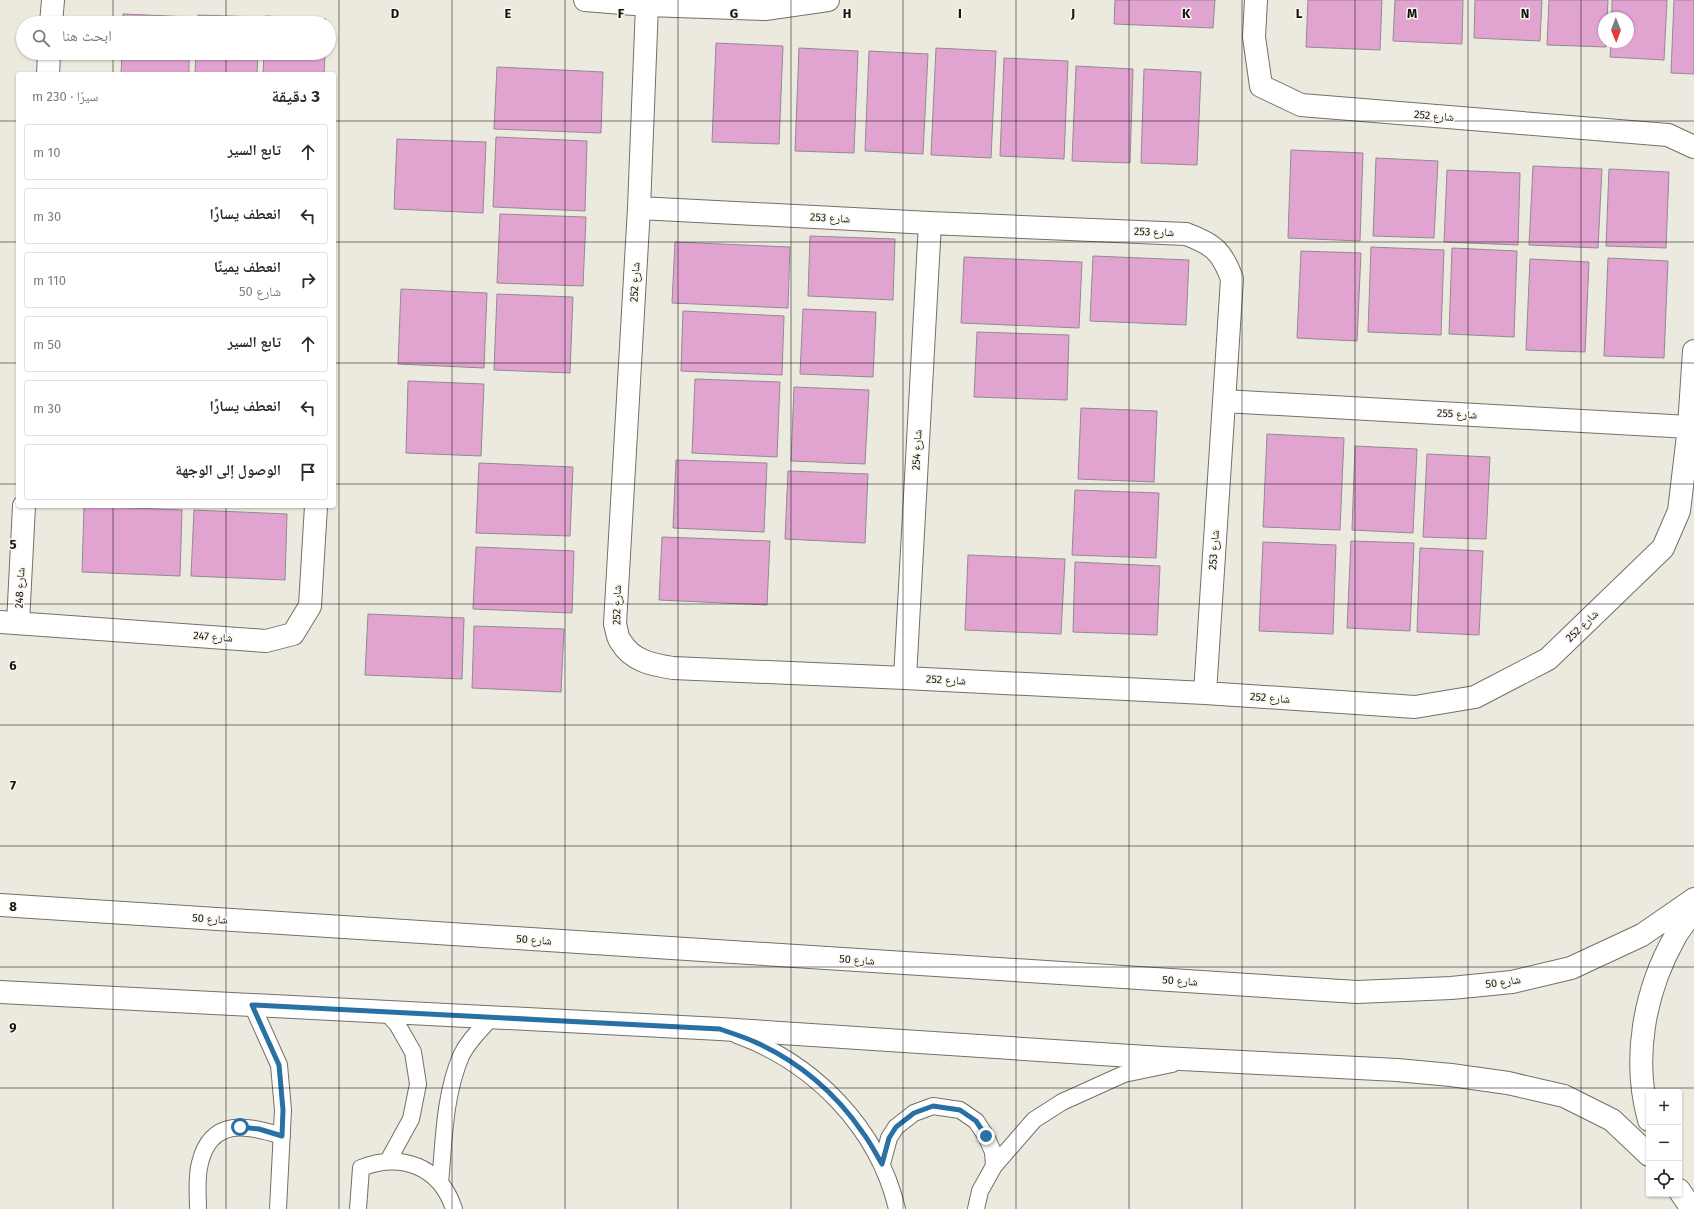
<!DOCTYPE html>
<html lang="ar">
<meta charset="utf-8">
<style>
body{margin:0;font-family:"Fira Sans","Noto Naskh Arabic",sans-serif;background:#f7f7f7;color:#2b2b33;direction:rtl}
.controls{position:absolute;right:12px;bottom:12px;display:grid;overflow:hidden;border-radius:4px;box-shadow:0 1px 3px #0004}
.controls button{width:36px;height:36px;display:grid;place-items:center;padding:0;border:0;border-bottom:1px solid #e1e1e2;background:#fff;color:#2b2b33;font:20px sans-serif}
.compass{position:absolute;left:1598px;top:12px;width:36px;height:36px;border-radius:50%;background:#fff;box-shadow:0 1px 3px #0004;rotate:179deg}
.stop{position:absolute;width:12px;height:12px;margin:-9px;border:3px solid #2970a4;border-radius:50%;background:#fff}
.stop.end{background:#2970a4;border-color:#fff;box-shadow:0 1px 4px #0008}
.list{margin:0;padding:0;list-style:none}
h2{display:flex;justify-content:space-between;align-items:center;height:52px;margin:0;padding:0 16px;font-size:17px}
h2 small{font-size:13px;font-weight:400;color:#7c7c81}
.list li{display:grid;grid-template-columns:26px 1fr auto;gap:12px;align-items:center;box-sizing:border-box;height:56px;margin:0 8px 8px;padding:0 8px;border:1px solid #e1e1e2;border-radius:4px}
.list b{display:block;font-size:15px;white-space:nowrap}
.list p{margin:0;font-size:13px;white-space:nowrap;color:#7c7c81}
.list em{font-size:13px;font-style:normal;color:#7c7c81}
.icon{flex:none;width:22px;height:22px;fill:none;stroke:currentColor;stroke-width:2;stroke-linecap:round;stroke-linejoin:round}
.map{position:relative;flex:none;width:1694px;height:1209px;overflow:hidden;direction:ltr}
.search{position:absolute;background:#fff;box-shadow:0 1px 3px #0004;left:16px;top:16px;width:320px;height:44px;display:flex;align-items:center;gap:10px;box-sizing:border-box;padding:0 14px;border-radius:22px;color:#7c7c81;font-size:15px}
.panel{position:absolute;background:#fff;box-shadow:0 1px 3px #0004;left:16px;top:72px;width:320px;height:436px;border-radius:4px;direction:rtl}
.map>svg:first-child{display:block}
</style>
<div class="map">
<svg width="1694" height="1209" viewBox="0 0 1694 1209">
<rect width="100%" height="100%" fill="#ece9df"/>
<path fill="#e1a4d1" stroke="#938a90" d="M1115,0H1215L1213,28L1114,24Z
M1308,0H1382L1380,50L1306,47Z
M1395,0H1463L1462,44L1393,41Z
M1475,0H1542L1540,41L1474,38Z
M1549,0H1608L1607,18H1604V42H1606V47L1547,45Z
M1612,0H1667L1664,60L1610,57L1611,42H1628V18H1612Z
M1674,0H1694V74L1671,73Z
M123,14L191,17V23H123Z
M198,15L259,17V23H198Z
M265,16L326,19V23H265Z
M716,43L783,46L779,144L712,142Z
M799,48L858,51L854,153L795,151Z
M936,48L996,51L991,158L931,155Z
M869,51L928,54L923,154L865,151Z
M122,53H189V74H121Z
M196,53H258L257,74H195Z
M264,53H325L324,74H263Z
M1004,58L1068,61L1064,159L1000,156Z
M1076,66L1133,69L1130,163L1072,161Z
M497,67L603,72L601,133L494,129Z
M1144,69L1201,72L1197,165L1141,163Z
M496,137L587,141L585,211L493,207Z
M397,139L486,142L483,213L394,209Z
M1291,150L1363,153L1360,241L1288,238Z
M1376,158L1438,161L1434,238L1373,236Z
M1533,166L1602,169L1598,248L1529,245Z
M1609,169L1669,172L1666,248L1606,246Z
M1447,170L1520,173L1518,245L1444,242Z
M500,214L586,217L583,286L497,283Z
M810,236L895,239L893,300L808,296Z
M675,242L790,247L788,308L672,303Z
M1371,247L1444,250L1441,335L1368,332Z
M1452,248L1517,251L1514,337L1449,334Z
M1301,251L1361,253L1357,341L1297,338Z
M1093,256L1189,260L1186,325L1090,321Z
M964,257L1082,262L1079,328L961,323Z
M1608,258L1668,261L1664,358L1604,356Z
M1530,259L1589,262L1585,352L1526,350Z
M401,289L487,293L484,368L398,364Z
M497,294L573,297L570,373L494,370Z
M803,309L876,312L873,377L800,374Z
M683,311L784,316L782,375L681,371Z
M977,332L1069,335L1067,400L974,397Z
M695,379L780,382L777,457L692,453Z
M408,381L484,384L481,456L406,453Z
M794,387L869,390L865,464L791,461Z
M1081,408L1157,411L1154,482L1078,479Z
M1267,434L1344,438L1340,530L1263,527Z
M1355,446L1417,449L1413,533L1352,530Z
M1427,454L1490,457L1486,539L1423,537Z
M676,460L767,463L764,532L673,528Z
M479,463L573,467L570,536L476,533Z
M788,471L868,474L865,543L785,539Z
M1075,490L1159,493L1156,558L1072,555Z
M84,506L182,510L180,576L82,572Z
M194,510L287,514L285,580L191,576Z
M662,537L770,541L767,605L659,600Z
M1351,541L1414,543L1410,631L1347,628Z
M1263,542L1336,545L1333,634L1259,631Z
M476,547L574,551L572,613L473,609Z
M1420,548L1483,551L1479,635L1417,632Z
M968,555L1065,559L1061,634L965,630Z
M1075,562L1160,566L1157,635L1073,632Z
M368,614L464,618L462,679L365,675Z
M474,626L564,629L561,692L472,688Z"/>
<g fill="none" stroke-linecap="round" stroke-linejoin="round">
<defs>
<path id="service" d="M252,1005L279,1065L283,1110L278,1209
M386,1012L397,1024L413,1052L418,1084L411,1119L388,1161
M737,1035C814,1063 878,1128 897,1209
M882,1164L889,1138L896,1127L914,1113L933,1106L960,1110L976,1121L986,1136L993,1152L994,1166
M440,1183C444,1141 444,1096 461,1056C468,1041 480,1030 491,1018
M198,1209C198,1194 196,1177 200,1163C211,1117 248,1125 282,1136
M358,1209L361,1168C401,1152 440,1166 454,1209
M976,1209L980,1191L994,1166L1034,1120L1062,1102L1124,1074L1172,1064"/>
<path id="minor" d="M585,0L647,5L765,9L828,0
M1256,0L1254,37L1261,86L1301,105L1668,135L1694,147
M647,5L639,208L615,624C617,630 617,638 621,642C632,661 653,665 673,668L905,678L1205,693L1415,707L1475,697L1548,659L1663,548L1679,511L1689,427L1694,351
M51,23L53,0
M48,74L49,53
M639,208L930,223L1186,234C1213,244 1222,251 1232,279L1205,693
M1224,401L1689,427
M0,622L266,641L293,634L310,606L316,506
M18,623L24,506
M905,678L930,223"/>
<path id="secondary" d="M0,905L1357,992L1451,988L1512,982L1571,968L1642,935L1694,899
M0,992L720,1029L1162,1058L1397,1070L1451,1075L1508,1083L1564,1096L1612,1120L1649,1155
M1649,1120C1632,1059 1644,992 1675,937C1680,928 1688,919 1694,910
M1679,1190L1692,1209"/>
</defs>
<use href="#service" stroke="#737068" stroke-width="18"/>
<use href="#minor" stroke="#737068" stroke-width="24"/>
<use href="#secondary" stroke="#737068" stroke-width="24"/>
<use href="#service" stroke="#fff" stroke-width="16"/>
<use href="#minor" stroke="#fff" stroke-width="22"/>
<use href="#secondary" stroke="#fff" stroke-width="22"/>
</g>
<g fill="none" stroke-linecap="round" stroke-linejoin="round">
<path stroke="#2970a4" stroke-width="5" d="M240,1127L259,1129L282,1136L283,1110L279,1065L252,1005L720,1029C731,1033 744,1037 755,1042C798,1061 836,1093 863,1133C870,1142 876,1154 882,1164L889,1138L896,1127L914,1113L933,1106L960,1110L976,1121L986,1136"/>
</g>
<path fill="none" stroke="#151410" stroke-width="1" stroke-opacity="0.55" d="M113,0V23M226,0V23M339,0V1209M452,0V1209M565,0V1209M678,0V1209M791,0V1209M903,0V1209M1016,0V1209M1129,0V1209M1242,0V1209M1355,0V1209M1468,0V1209M1581,0V1209M113,53V74M226,53V74M0,121H18M334,121H1694M0,242H18M334,242H1694M0,363H18M334,363H1694M0,484H18M334,484H1694M113,506V1209M226,506V1209M0,604H1694M0,725H1694M0,846H1694M0,967H1694M0,1088H1694"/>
<g text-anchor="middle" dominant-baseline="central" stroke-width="3" stroke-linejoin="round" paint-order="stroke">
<g font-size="11" fill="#151410" stroke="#f9f6ec">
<text transform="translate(1434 116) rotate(5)">شارع 252</text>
<text transform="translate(830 218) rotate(3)">شارع 253</text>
<text transform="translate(1154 232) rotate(2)">شارع 253</text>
<text transform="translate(635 282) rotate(-87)">شارع 252</text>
<text transform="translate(1457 414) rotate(3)">شارع 255</text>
<text transform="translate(917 450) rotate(-87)">شارع 254</text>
<text transform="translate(1214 550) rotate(-86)">شارع 253</text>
<text transform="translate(20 588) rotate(-87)">شارع 248</text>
<text transform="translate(617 605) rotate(-89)">شارع 252</text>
<text transform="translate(1582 626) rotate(-44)">شارع 252</text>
<text transform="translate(213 637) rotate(4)">شارع 247</text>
<text transform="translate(946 680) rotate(3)">شارع 252</text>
<text transform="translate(1270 698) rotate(4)">شارع 252</text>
<text transform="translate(210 919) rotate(4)">شارع 50</text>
<text transform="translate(534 940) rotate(4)">شارع 50</text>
<text transform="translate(857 960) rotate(4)">شارع 50</text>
<text transform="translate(1180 981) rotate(4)">شارع 50</text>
<text transform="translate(1503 982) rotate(-8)">شارع 50</text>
</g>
</g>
<g font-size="13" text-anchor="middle" font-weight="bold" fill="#151410" stroke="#f9f6ec" stroke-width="3" stroke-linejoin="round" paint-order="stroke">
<text x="395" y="18">D</text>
<text x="508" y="18">E</text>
<text x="621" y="18">F</text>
<text x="734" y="18">G</text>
<text x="847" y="18">H</text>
<text x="960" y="18">I</text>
<text x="1073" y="18">J</text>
<text x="1186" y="18">K</text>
<text x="1299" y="18">L</text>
<text x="1412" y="18">M</text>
<text x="1525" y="18">N</text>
<text x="13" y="549">5</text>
<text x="13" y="670">6</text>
<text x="13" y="790">7</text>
<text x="13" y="911">8</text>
<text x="13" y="1032">9</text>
</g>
</svg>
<div class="controls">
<button>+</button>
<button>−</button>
<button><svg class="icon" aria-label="locate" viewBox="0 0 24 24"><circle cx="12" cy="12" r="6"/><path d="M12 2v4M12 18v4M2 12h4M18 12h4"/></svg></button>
</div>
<svg class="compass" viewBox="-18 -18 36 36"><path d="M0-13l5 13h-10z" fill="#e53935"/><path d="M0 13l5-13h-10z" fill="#7c7c81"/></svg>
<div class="stop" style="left:240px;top:1127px"></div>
<div class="stop end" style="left:986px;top:1136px"></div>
<div class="search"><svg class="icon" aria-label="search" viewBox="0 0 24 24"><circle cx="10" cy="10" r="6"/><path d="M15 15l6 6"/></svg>ابحث هنا</div>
<section class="panel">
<h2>3 دقيقة<small>سيرًا · 230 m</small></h2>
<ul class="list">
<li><svg class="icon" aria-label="ahead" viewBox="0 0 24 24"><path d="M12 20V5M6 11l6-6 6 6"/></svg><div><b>تابع السير</b></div><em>10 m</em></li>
<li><svg class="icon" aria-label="left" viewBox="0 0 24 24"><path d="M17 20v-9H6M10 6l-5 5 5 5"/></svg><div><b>انعطف يسارًا</b></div><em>30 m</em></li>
<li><svg class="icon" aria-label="right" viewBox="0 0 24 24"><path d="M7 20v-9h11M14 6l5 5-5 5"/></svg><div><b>انعطف يمينًا</b><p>شارع 50</p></div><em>110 m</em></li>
<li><svg class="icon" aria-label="ahead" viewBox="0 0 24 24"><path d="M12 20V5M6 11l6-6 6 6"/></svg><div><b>تابع السير</b></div><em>50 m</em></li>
<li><svg class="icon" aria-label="left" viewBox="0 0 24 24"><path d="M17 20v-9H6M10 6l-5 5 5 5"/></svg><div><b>انعطف يسارًا</b></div><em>30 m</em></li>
<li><svg class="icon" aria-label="arrive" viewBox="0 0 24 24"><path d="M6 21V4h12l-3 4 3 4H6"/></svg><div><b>الوصول إلى الوجهة</b></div></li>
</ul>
</section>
</div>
